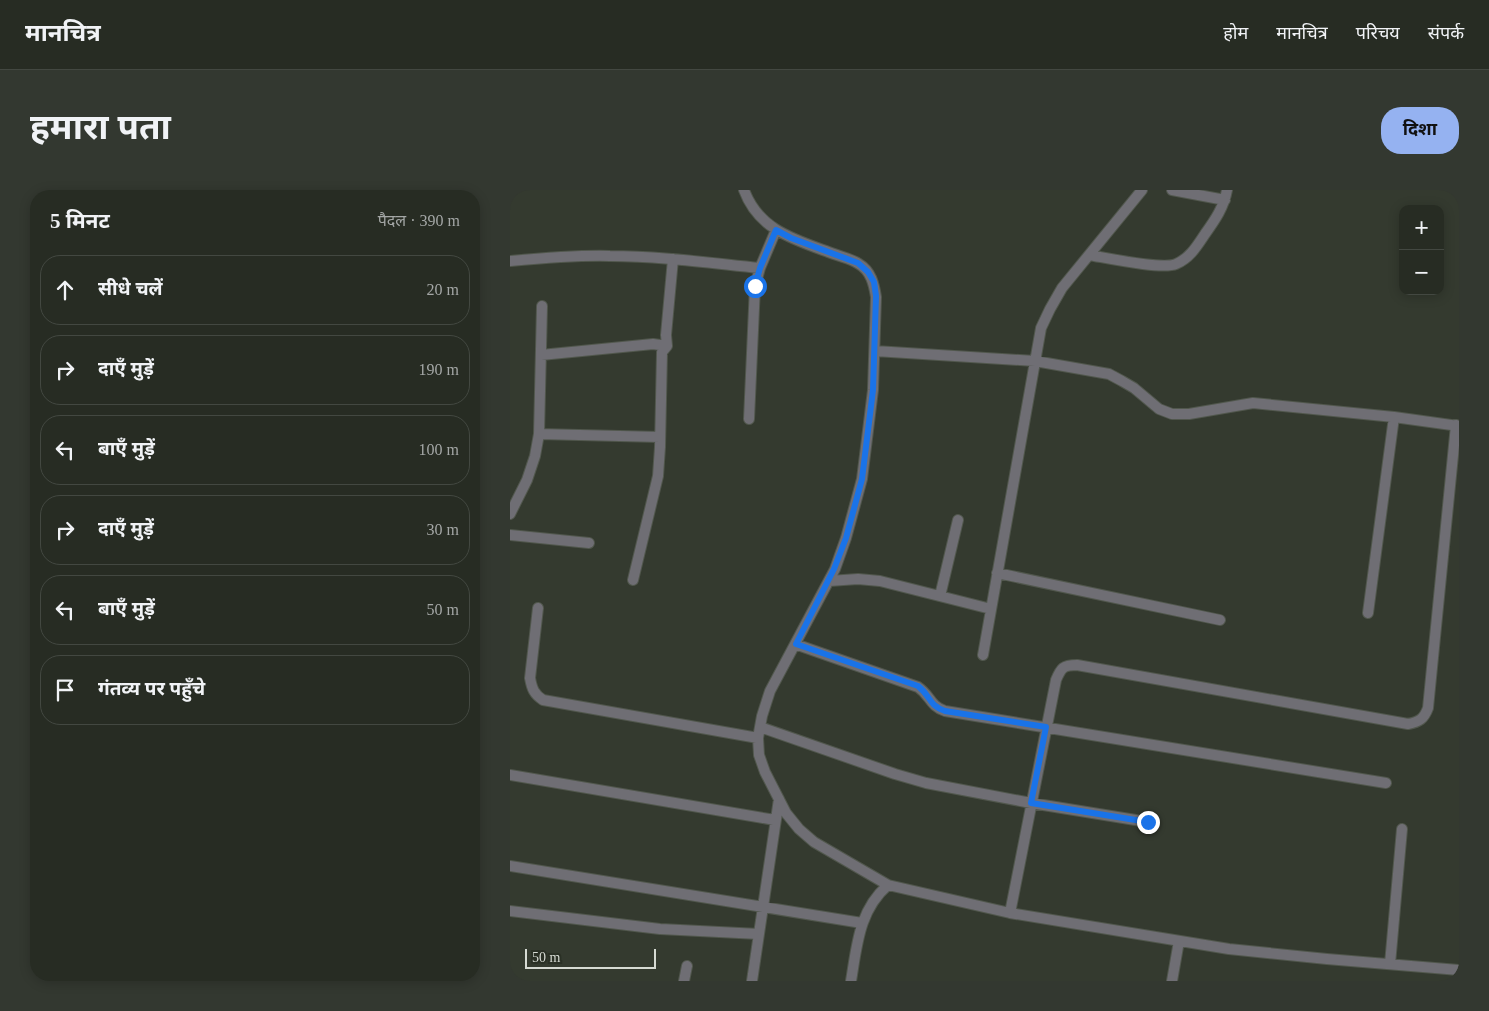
<!DOCTYPE html>
<html lang="hi">
<meta charset="utf-8">
<style>
body{margin:0;font-family:"Times New Roman","Noto Sans Devanagari",serif;background:#333830;color:#f1f3f6}
.controls{position:absolute;right:15px;top:15px;display:grid;overflow:hidden;border-radius:10px;box-shadow:0 2px 12px #0003}
.controls button{width:45px;height:45px;display:grid;place-items:center;padding:0;border:0;border-bottom:1px solid #434841;background:#272c23;color:#f1f3f6;font:25px sans-serif}
.scale{position:absolute;left:15px;bottom:12px;width:131px;box-sizing:border-box;padding-left:5px;border:2px solid #d6dad3;border-top:0;font-size:14px;line-height:18px;white-space:nowrap;color:#d6dad3;-webkit-text-stroke:4px #2a3025;paint-order:stroke}
.stop{position:absolute;width:15px;height:15px;margin:-11px;border:4px solid #1a73e8;border-radius:50%;background:#fff}
.stop.end{background:#1a73e8;border-color:#fff;box-shadow:0 1px 5px #0008}
.list{margin:0;padding:0;list-style:none}
h2{display:flex;justify-content:space-between;align-items:center;height:65px;margin:0;padding:0 20px;font-size:21px}
h2 small{font-size:16px;font-weight:400;color:#a4a7a6}
.list li{display:grid;grid-template-columns:32px 1fr auto;gap:15px;align-items:center;box-sizing:border-box;height:70px;margin:0 10px 10px;padding:0 10px;border:1px solid #434841;border-radius:20px}
.list b{display:block;font-size:19px;white-space:nowrap}
.list em{font-size:16px;font-style:normal;color:#a4a7a6}
.icon{flex:none;width:28px;height:28px;fill:none;stroke:currentColor;stroke-width:2;stroke-linecap:round;stroke-linejoin:round}
.map{position:relative;flex:none;width:949px;height:791px;overflow:hidden;border-radius:20px}
header{display:flex;align-items:center;gap:30px;box-sizing:border-box;height:70px;padding:0 25px;background:#272c23;border-bottom:1px solid #434841}
header strong{font-size:24px}
nav{display:flex;gap:28px;margin-inline-start:auto;font-size:18px}
.intro{display:flex;align-items:center;justify-content:space-between;box-sizing:border-box;height:120px;padding:0 30px}
h1{margin:0;font-size:35px}
.button{padding:12px 22px;border-radius:20px;background:#95b2f1;color:#111;font-size:18px;font-weight:700}
main{display:flex;gap:30px;padding:0 30px}
aside{flex:1;background:#272c23;border-radius:20px;box-shadow:0 2px 12px #0003}
.map>svg:first-child{display:block}
</style>
<header>
<strong>मानचित्र</strong>
<nav><a>होम</a><a>मानचित्र</a><a>परिचय</a><a>संपर्क</a></nav>
</header>
<div class="intro"><h1>हमारा पता</h1><a class="button">दिशा</a></div>
<main>
<aside>
<h2>5 मिनट<small>पैदल · 390 m</small></h2>
<ul class="list">
<li><svg class="icon" aria-label="ahead" viewBox="0 0 24 24"><path d="M12 20V5M6 11l6-6 6 6"/></svg><div><b>सीधे चलें</b></div><em>20 m</em></li>
<li><svg class="icon" aria-label="right" viewBox="0 0 24 24"><path d="M7 20v-9h11M14 6l5 5-5 5"/></svg><div><b>दाएँ मुड़ें</b></div><em>190 m</em></li>
<li><svg class="icon" aria-label="left" viewBox="0 0 24 24"><path d="M17 20v-9H6M10 6l-5 5 5 5"/></svg><div><b>बाएँ मुड़ें</b></div><em>100 m</em></li>
<li><svg class="icon" aria-label="right" viewBox="0 0 24 24"><path d="M7 20v-9h11M14 6l5 5-5 5"/></svg><div><b>दाएँ मुड़ें</b></div><em>30 m</em></li>
<li><svg class="icon" aria-label="left" viewBox="0 0 24 24"><path d="M17 20v-9H6M10 6l-5 5 5 5"/></svg><div><b>बाएँ मुड़ें</b></div><em>50 m</em></li>
<li><svg class="icon" aria-label="arrive" viewBox="0 0 24 24"><path d="M6 21V4h12l-3 4 3 4H6"/></svg><div><b>गंतव्य पर पहुँचे</b></div></li>
</ul>
</aside>
<div class="map">
<svg width="949" height="791" viewBox="0 0 949 791">
<rect width="100%" height="100%" fill="#343a2f"/>
<g fill="none" stroke-linecap="round" stroke-linejoin="round">
<defs>
<path id="minor" d="M234,0C249,41 286,50 324,64C332,67 342,69 349,74C361,81 364,94 366,107L363,200L352,289L336,348L325,379L260,501L252,526L248,548L249,565L255,582L276,623L289,639L304,652L378,695
M662,0L715,10
M579,65C597,68 652,80 666,74C680,68 687,56 695,44C705,30 714,17 717,0
M0,71C33,68 67,65 100,66C150,66 200,73 250,78
M157,156L156,145L163,69
M365,161L525,171L599,184L612,191L624,198L649,219L662,224H679L743,213L884,227L949,236
M31,165L143,154L157,156L152,162L150,257L148,286L123,390
M239,229L245,96L250,78L266,40
M29,244L150,247
M0,324L17,290L25,266L29,244L32,116
M0,345L79,353
M487,383L710,430
M319,391L348,389L370,391L481,419
M430,406L448,330
M28,418L20,488C22,499 24,504 33,510L248,548
M858,423L884,227
M285,454L408,497C421,506 419,515 435,521L876,593
M473,465L531,138L540,119L552,98L632,0
M250,537L385,584L416,593L521,613L638,632
M0,585L265,630
M0,676L352,733
M0,721L150,739L249,744
M500,723L546,490C551,478 553,475 567,475L898,534C909,532 914,529 918,518L946,235
M880,774L892,639
M174,791L177,776
M242,791L269,609
M341,791C347,755 349,720 378,695L500,723L719,759L817,769L949,780
M662,791L669,751"/>
</defs>
<use href="#minor" stroke="#51574d" stroke-width="12"/>
<use href="#minor" stroke="#6f6e74" stroke-width="10"/>
</g>
<g fill="none" stroke-linecap="round" stroke-linejoin="round">
<path stroke="#1a73e8" stroke-width="6" d="M245,96L250,78L266,40L281,48L348,73L358,82L364,92L366,106L363,200L352,289L336,348L324,379L286,454L408,496C421,506 418,515 435,521L536,537L521,613L638,632"/>
</g>
</svg>
<div class="controls">
<button>+</button>
<button>−</button>
</div>
<div class="scale">50 m</div>
<div class="stop" style="left:245px;top:96px"></div>
<div class="stop end" style="left:638px;top:632px"></div>
</div>
</main>
